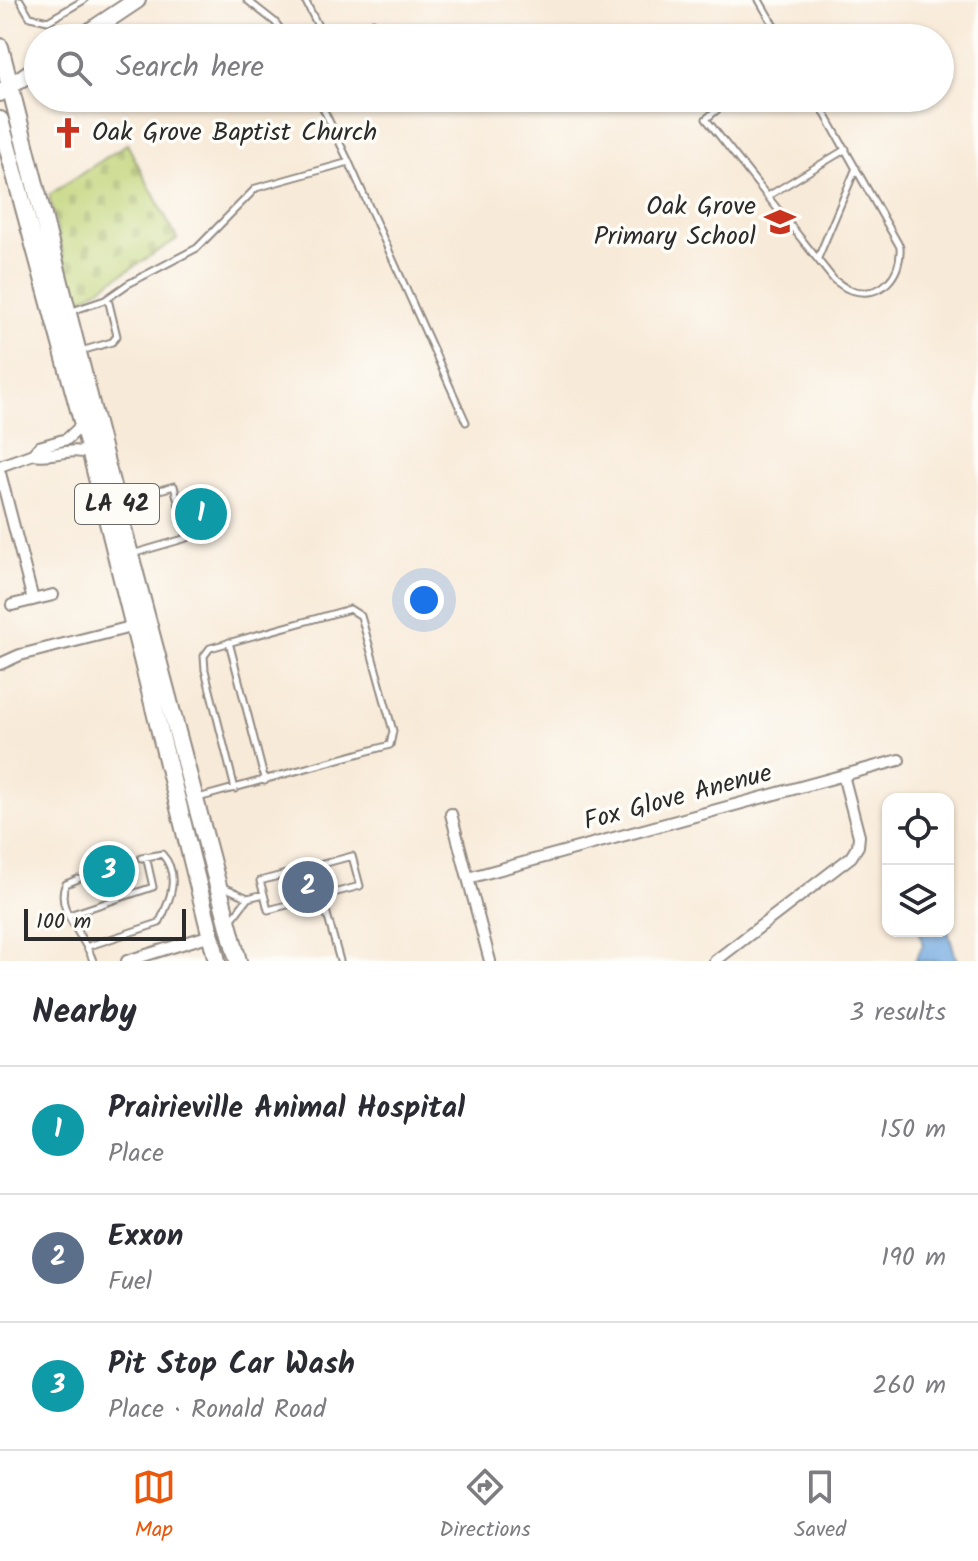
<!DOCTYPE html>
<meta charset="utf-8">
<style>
body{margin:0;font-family:Kalam,sans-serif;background:#f2f2f3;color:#2b2b33}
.controls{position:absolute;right:24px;bottom:24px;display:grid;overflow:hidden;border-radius:16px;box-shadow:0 2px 6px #0004}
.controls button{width:72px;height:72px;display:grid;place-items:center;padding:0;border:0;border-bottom:2px solid #e1e1e2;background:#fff;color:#2b2b33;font:40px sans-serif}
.scale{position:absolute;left:24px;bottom:20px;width:162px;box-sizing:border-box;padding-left:8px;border:4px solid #2b2b2b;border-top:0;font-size:22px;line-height:28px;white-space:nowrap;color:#2b2b2b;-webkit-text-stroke:6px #fdfcf7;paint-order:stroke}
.you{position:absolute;left:424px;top:600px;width:28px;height:28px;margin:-20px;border:6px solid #fff;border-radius:50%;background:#1a73e8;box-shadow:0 0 0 12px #1a73e833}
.badge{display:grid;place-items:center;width:52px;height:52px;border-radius:50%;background:#ea580c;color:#fff;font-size:26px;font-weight:700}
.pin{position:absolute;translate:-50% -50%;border:4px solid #fff;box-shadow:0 2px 8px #0006}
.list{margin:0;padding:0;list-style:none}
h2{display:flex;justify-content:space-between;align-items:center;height:104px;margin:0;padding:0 32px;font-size:34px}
h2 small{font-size:26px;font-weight:400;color:#7c7c81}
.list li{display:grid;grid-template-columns:52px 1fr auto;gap:24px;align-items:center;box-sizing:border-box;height:128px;padding:0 32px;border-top:2px solid #e1e1e2}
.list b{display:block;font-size:30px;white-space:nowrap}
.list p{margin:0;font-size:26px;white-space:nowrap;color:#7c7c81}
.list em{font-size:26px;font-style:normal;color:#7c7c81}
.icon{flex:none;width:44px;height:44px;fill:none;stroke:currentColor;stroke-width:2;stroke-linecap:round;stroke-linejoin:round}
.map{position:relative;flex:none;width:978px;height:961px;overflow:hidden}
.search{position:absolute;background:#fff;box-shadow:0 2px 6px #0004;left:24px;right:24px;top:24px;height:88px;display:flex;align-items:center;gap:20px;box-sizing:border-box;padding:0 28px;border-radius:44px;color:#7c7c81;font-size:30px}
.sheet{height:488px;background:#fff}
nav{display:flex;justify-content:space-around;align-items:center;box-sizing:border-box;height:112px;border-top:2px solid #e1e1e2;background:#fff;font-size:22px;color:#7c7c81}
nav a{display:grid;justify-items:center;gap:4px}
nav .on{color:#ea580c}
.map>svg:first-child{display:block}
</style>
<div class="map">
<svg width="978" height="961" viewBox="0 0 978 961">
<defs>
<pattern id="cemetery-stones" width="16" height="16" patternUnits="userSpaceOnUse" patternTransform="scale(2)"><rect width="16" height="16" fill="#c0d376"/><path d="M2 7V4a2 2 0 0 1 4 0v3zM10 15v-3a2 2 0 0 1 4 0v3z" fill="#a5b566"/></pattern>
</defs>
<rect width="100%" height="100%" fill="#fdfcf7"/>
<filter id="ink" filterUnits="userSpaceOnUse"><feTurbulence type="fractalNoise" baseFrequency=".0125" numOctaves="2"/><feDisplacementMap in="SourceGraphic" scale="16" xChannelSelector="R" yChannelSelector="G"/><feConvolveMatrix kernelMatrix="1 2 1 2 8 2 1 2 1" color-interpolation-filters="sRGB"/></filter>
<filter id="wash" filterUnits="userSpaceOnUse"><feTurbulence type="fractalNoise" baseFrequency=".006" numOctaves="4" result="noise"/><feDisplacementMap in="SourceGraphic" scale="32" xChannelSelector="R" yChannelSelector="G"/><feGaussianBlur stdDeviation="1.8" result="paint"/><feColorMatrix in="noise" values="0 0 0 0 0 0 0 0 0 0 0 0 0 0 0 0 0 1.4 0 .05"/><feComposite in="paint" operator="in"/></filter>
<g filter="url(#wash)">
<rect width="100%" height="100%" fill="#f8ead8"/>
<path fill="url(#cemetery-stones)" stroke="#767f50" stroke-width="2" d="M127,144L177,239L75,304L49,195Z"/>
<path fill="#71a8df" stroke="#4e6a85" stroke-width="2" d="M919,931H948L957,961H915L923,945Z"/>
</g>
<g filter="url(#ink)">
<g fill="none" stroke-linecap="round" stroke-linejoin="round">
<defs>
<path id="lane" d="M20,0L30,17L48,21L84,0
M247,0L275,22L287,38
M305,0L324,38
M759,0L781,38
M350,38L373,23
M318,98L349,162L466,422
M731,98L706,119L834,280C839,283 845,289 851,290C882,300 902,274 900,247L816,98
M768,196L846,149
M818,258L856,168
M105,300L128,284L197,248L256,188L349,162
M72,311L105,300L109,303L117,336L112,342L81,351
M121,501L174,486L187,538L132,554
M229,642L265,781
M198,798L390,745L393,731L361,616L350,609L210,648L204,656L205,670L235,789
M78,879L66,884C53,908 87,939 93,961
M224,887L248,898L232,919
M264,894L260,881L352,856L360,886L322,896
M248,898L264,894L268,910L322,896L340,961
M69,915L153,887L146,856
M89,946L159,923C170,901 181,875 162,854L141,858"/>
<path id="street" d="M33,454C55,458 68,446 91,454
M0,466L33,454L39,447L67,439L83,424
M0,473L33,600
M12,605L53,595
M0,664L20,655L135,626
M451,814L490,961
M468,878L899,760
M127,961L211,935
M715,961L851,857L858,846L859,836L843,775"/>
<path id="primary" d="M80,38L137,0
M0,47L116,502L238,961
M0,93L38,67
M0,120L91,454L217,961"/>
</defs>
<use href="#lane" stroke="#928a82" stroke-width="9"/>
<use href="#street" stroke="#928a82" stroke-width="14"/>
<use href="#primary" stroke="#928a82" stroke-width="20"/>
<use href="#lane" stroke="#fff" stroke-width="5"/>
<use href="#street" stroke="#fff" stroke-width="10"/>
<use href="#primary" stroke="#fff" stroke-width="16"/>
</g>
</g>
<defs>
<symbol id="church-bare" viewBox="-9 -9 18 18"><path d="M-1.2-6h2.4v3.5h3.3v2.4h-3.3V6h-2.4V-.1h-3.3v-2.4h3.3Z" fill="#c8321e" stroke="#fdfcf7" stroke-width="2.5" paint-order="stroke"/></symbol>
<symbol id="school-bare" viewBox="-9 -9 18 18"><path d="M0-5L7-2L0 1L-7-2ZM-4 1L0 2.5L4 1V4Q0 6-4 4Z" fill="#c8321e" stroke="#fdfcf7" stroke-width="2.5" paint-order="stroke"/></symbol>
</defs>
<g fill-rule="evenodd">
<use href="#church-bare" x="46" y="111" width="44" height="44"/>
<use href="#school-bare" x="758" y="200" width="44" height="44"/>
</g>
<g text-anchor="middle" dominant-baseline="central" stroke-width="7" stroke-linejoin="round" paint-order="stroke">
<rect fill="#fdfcf7" stroke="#6a6a68" stroke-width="2" x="75" y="484" width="84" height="40" rx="6"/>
<g font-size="24" font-weight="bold" fill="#2b2b2b">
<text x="117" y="504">LA 42</text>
</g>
<g font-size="26" fill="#2b2b2b" stroke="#fdfcf7" text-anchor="start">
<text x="92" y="133">Oak Grove Baptist Church</text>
<text x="756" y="207" text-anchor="end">Oak Grove<tspan x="756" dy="30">Primary School</tspan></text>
</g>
<g font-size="26" fill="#2b2b2b" stroke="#fdfcf7">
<text transform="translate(678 798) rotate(-15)">Fox Glove Anenue</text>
</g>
</g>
</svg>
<div class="controls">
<button><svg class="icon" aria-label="locate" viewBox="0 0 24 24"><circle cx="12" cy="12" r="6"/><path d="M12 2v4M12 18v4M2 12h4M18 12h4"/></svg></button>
<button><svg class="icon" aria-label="layers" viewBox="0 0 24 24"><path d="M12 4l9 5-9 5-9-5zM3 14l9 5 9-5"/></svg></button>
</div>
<div class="scale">100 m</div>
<div class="you"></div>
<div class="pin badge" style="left:201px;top:514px;background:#0f9aa8">1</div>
<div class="pin badge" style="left:308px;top:887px;background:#5c6f8a">2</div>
<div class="pin badge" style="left:109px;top:871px;background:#0f9aa8">3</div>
<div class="search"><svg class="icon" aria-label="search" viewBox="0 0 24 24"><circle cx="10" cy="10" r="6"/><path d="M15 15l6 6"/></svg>Search here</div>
</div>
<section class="sheet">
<h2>Nearby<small>3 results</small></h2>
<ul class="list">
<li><span class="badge" style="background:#0f9aa8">1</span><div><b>Prairieville Animal Hospital</b><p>Place</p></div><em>150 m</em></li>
<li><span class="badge" style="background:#5c6f8a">2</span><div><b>Exxon</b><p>Fuel</p></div><em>190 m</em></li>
<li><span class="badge" style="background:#0f9aa8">3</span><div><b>Pit Stop Car Wash</b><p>Place · Ronald Road</p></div><em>260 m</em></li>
</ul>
</section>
<nav>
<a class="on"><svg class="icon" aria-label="map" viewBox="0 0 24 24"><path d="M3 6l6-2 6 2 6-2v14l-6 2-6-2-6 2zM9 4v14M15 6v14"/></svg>Map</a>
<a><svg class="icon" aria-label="directions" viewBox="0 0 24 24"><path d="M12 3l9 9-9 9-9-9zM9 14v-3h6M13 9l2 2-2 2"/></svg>Directions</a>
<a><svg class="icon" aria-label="saved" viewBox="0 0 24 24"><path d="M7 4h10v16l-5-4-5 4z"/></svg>Saved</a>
</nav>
